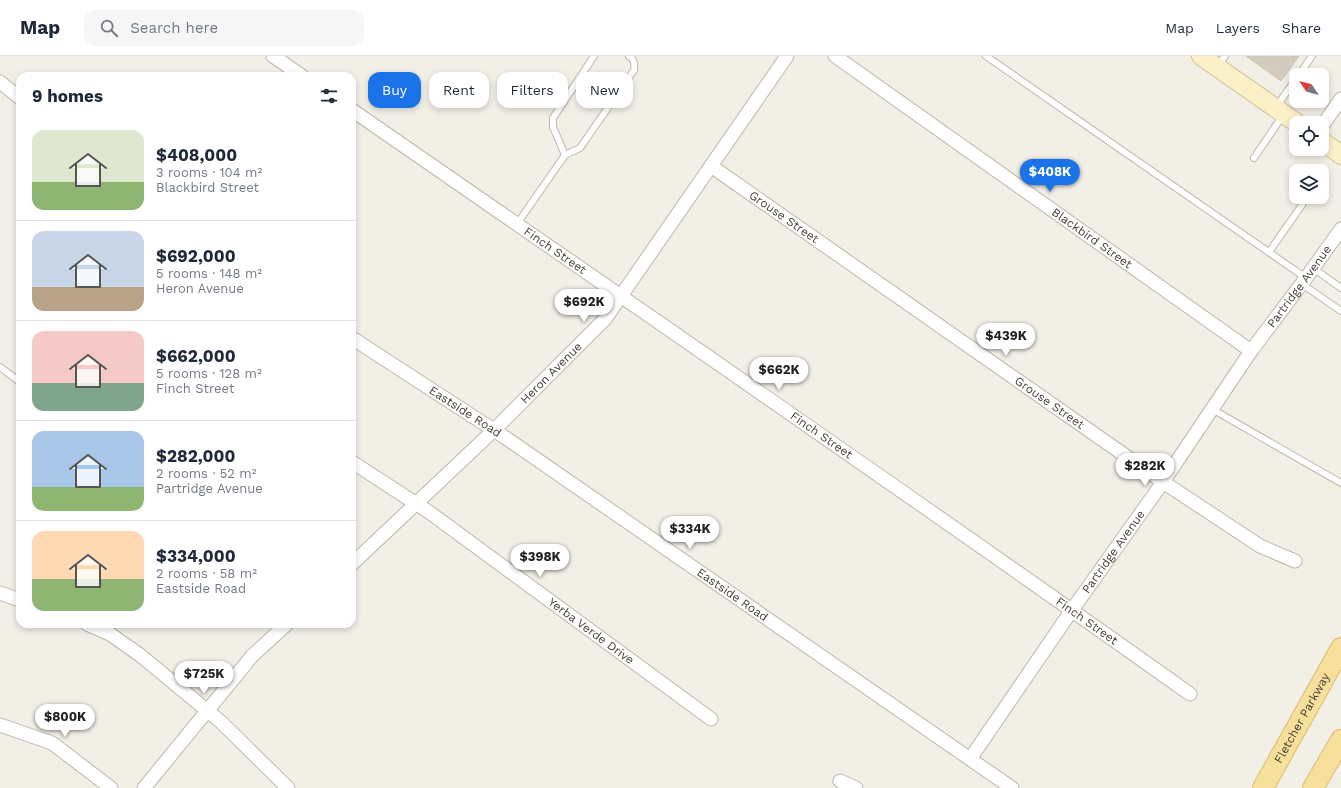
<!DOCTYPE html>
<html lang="en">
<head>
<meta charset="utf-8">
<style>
	:root { --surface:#fff; --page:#f6f6f7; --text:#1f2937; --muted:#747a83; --line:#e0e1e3; --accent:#1a73e8 }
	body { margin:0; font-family:"Work Sans",sans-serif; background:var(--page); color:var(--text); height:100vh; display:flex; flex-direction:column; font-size:15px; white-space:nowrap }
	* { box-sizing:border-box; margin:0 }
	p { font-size:13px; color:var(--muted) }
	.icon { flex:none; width:22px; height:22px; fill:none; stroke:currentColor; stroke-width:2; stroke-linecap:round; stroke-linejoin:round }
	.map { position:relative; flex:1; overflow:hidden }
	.sheet { position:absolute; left:16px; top:16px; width:340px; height:556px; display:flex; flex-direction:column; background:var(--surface); border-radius:12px; box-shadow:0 2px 6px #0003 }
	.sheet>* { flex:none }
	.top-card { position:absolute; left:368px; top:16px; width:380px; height:36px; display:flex; gap:8px }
	.needle { width:26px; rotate:305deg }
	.controls { position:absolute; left:1289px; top:12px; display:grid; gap:8px }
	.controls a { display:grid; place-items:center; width:40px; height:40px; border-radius:8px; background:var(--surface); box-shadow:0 2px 6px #0003; font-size:20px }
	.price { position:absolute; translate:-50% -34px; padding:0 9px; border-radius:14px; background:#fff; color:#222; font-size:13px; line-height:26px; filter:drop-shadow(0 1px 2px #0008) }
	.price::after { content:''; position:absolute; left:50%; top:24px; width:12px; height:9px; margin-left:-6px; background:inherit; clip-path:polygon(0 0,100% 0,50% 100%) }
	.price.selected { background:var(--accent); color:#fff }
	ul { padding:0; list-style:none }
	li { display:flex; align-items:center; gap:12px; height:100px; padding:0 16px }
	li+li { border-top:1px solid var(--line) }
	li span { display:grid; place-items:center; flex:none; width:112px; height:80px; border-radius:12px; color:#555 }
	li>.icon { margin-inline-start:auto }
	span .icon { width:48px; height:48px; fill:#fffc; stroke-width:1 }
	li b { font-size:17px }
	h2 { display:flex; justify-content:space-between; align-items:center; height:48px; padding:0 16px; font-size:17px }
	.pill { padding:0 14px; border-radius:12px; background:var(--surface); box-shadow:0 2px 6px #0003; font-size:14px; line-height:36px }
	.pill.selected { background:var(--accent); color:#fff }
	header { display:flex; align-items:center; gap:24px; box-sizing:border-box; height:56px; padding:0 20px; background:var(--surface); border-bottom:1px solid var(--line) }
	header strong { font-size:19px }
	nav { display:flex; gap:22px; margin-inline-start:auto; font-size:14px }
	.search { width:280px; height:36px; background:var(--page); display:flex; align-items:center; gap:10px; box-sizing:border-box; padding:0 14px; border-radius:12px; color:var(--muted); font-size:15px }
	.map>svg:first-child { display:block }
	.building { fill:#d3cbbd; stroke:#cdc3b1 }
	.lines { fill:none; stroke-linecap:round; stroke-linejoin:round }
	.lane-casing { stroke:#bdb7aa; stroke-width:8 }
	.street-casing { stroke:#bdb7aa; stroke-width:15 }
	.secondary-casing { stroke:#cfc399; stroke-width:20 }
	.primary-casing { stroke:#dbbe6c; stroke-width:22 }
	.lane { stroke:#fff; stroke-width:6 }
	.street { stroke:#fff; stroke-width:13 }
	.secondary { stroke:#fbf0c8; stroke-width:18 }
	.primary { stroke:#f7e09b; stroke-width:20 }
	.labels { text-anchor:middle; stroke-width:4; stroke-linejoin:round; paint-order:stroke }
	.street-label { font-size:12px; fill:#453f36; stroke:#fff }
</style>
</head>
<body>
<header>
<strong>Map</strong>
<div class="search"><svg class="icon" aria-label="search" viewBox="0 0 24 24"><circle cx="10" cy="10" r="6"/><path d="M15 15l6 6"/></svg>Search here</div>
<nav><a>Map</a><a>Layers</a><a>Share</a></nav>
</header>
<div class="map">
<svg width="1341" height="732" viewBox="0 0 1341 732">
	<rect width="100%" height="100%" fill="#f2efe7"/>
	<polygon class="building" points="1246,0 1299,0 1281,25"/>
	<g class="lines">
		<defs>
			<g id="lane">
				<polyline points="986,0 1306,222"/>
				<polyline points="1218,10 1225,0"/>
				<polyline points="1299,19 1312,0"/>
				<polyline points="1276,51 1296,23"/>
				<polyline points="565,99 553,71 553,62 594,0"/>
				<polyline points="1254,102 1283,59"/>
				<path d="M517,168l48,-69 15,-7 54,-78c1,-5 0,-11 -5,-14"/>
				<polyline points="1269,196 1302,149"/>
				<polyline points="1313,212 1341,232"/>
				<polyline points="1302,228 1341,255"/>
				<polyline points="0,311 20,326"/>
				<polyline points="1212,353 1341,427"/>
			</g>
			<g id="street">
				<polyline points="273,0 302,20"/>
				<path id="s1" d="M835,0l416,295"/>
				<polyline points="0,26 20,42"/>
				<path id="s2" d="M352,54c280,194 561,387 838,584"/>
				<polyline points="1322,70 1341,43"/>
				<path id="s3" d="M711,110l452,316 97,64 35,15"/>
				<path id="s4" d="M352,282l154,100 506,350"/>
				<path id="s5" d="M352,406l77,50 282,207"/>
				<path id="s6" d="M352,508l142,-134 111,-111 182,-263"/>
				<polyline points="0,537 20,544"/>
				<polyline points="87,568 110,578 140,599 221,666 288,732"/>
				<polyline points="0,669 52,687 111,732"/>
				<path id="s7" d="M970,703l102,-149 91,-128 88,-131 55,-73 35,-49"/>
				<polyline points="840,725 856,732"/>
				<polyline points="144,732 252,600 287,568"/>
			</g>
			<g id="secondary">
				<polyline points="1201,0 1297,67"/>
				<polyline points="1322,85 1341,99"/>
			</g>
			<g id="primary">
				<path id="s8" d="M1263,732l78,-140"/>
				<polyline points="1313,732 1341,684"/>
			</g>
		</defs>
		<use href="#lane" class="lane-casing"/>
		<use href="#street" class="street-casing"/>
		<use href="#secondary" class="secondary-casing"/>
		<use href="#primary" class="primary-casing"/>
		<use href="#lane" class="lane"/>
		<use href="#street" class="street"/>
		<use href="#secondary" class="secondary"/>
		<use href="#primary" class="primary"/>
	</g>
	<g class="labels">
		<g class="street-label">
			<text dy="4" stroke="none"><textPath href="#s3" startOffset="89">Grouse Street</textPath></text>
			<text dy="4" stroke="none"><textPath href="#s1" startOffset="315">Blackbird Street</textPath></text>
			<text dy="4" stroke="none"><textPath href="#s2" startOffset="247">Finch Street</textPath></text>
			<text dy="4" stroke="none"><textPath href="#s7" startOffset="576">Partridge Avenue</textPath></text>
			<text dy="4" stroke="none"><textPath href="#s6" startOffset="276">Heron Avenue</textPath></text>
			<text dy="4" stroke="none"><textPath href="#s3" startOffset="413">Grouse Street</textPath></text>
			<text dy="4" stroke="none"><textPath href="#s4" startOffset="135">Eastside Road</textPath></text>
			<text dy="4" stroke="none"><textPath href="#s2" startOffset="571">Finch Street</textPath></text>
			<text dy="4" stroke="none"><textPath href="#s7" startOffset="252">Partridge Avenue</textPath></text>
			<text dy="4" stroke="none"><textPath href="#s4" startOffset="459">Eastside Road</textPath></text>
			<text dy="4" stroke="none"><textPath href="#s2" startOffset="895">Finch Street</textPath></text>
			<text dy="4" stroke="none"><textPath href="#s5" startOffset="293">Yerba Verde Drive</textPath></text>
			<text dy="4" stroke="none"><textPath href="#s8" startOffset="80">Fletcher Parkway</textPath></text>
		</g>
	</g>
</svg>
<div class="controls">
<a><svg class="needle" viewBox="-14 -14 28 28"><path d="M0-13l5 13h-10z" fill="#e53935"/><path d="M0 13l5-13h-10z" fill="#747a83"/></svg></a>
<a><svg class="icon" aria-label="locate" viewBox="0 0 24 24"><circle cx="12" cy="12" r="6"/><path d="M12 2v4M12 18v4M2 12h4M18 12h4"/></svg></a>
<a><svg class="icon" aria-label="layers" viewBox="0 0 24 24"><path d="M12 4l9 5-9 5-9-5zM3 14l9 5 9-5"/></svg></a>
</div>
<b class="price selected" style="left:1050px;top:137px">$408K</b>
<b class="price" style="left:584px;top:267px">$692K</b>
<b class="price" style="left:1006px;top:301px">$439K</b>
<b class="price" style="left:779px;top:335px">$662K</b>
<b class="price" style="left:1145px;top:431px">$282K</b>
<b class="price" style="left:690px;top:494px">$334K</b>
<b class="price" style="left:540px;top:522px">$398K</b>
<b class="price" style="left:204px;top:639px">$725K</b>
<b class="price" style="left:65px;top:682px">$800K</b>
<div class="top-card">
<a class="pill selected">Buy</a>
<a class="pill">Rent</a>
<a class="pill">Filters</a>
<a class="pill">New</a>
</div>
<section class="sheet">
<h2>9 homes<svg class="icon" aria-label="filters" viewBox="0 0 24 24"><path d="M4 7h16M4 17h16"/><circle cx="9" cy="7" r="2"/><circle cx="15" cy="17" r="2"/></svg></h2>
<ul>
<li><span style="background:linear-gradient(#dfe7d0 65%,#8fb573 0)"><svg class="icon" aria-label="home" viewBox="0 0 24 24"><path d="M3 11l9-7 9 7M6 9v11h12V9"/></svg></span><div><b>$408,000</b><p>3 rooms · 104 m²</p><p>Blackbird Street</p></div></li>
<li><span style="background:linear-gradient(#c9d6e8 70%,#b9a48a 0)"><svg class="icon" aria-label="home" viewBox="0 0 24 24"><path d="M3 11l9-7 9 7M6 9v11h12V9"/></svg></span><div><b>$692,000</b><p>5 rooms · 148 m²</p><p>Heron Avenue</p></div></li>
<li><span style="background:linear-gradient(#f6c9c9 65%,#7fa58c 0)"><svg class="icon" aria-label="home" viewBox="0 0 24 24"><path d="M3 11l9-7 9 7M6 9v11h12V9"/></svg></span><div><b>$662,000</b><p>5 rooms · 128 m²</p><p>Finch Street</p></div></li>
<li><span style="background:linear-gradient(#a9c7e8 70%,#8fb573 0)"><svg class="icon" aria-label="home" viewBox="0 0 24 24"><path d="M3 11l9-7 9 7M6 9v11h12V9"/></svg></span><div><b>$282,000</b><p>2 rooms · 52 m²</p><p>Partridge Avenue</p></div></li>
<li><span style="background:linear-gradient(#ffd9b3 60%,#8fb573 0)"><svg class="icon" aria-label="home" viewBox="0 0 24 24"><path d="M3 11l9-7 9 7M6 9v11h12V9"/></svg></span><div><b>$334,000</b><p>2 rooms · 58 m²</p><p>Eastside Road</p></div></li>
</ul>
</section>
</div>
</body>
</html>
